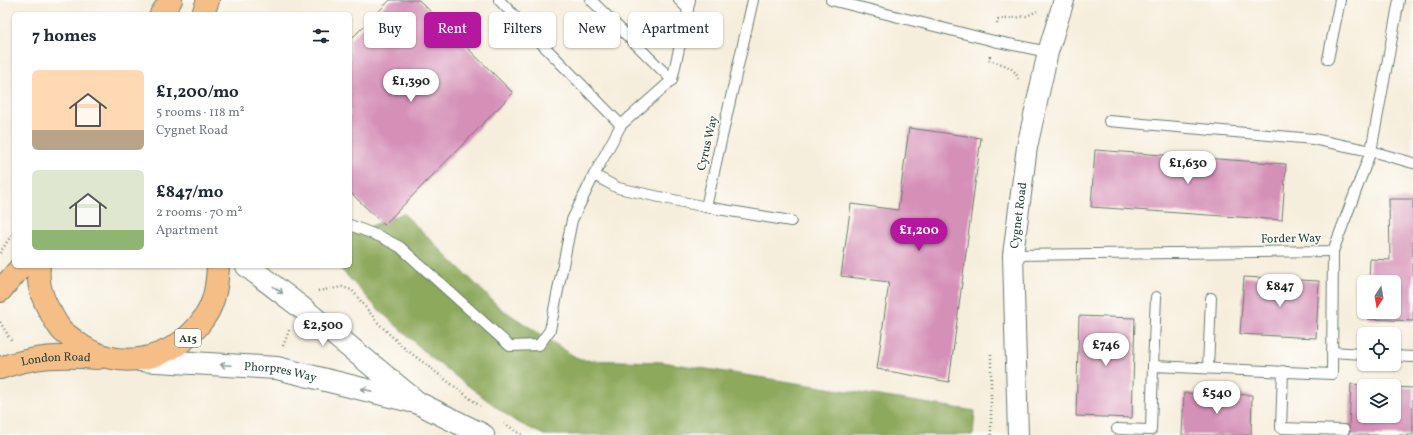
<!DOCTYPE html>
<html lang="en">
<head>
<meta charset="utf-8">
<style>
	:root { --surface:#fff; --page:#f6f6f7; --text:#1f2937; --muted:#747a83; --accent:#b5179e }
	body { margin:0; font-family:Vollkorn,serif; background:var(--page); color:var(--text); height:100vh; display:flex; flex-direction:column; font-size:15px; white-space:nowrap }
	* { box-sizing:border-box; margin:0 }
	p { font-size:13px; color:var(--muted) }
	.icon { flex:none; width:22px; height:22px; fill:none; stroke:currentColor; stroke-width:2; stroke-linecap:round; stroke-linejoin:round }
	.map { position:relative; flex:1; overflow:hidden }
	.panel { position:absolute; left:12px; top:12px; width:340px; height:256px; display:flex; flex-direction:column; background:var(--surface); border-radius:6px; box-shadow:0 1px 3px #0004 }
	.panel>* { flex:none }
	.banner { position:absolute; left:364px; top:12px; width:380px; height:36px; display:flex; gap:8px }
	.needle { width:26px; rotate:191deg }
	.controls { position:absolute; left:1357px; top:275px; display:grid; gap:8px }
	.controls a { display:grid; place-items:center; width:44px; height:44px; border-radius:6px; background:var(--surface); box-shadow:0 1px 3px #0004; font-size:20px }
	.price { position:absolute; translate:-50% -34px; padding:0 9px; border-radius:14px; background:#fff; color:#222; font-size:13px; line-height:26px; filter:drop-shadow(0 1px 2px #0008) }
	.price::after { content:''; position:absolute; left:50%; top:24px; width:12px; height:9px; margin-left:-6px; background:inherit; clip-path:polygon(0 0,100% 0,50% 100%) }
	.price.active { background:var(--accent); color:#fff }
	ul { padding:0; list-style:none }
	li { display:flex; align-items:center; gap:12px; height:100px; padding:0 20px }
	li span { display:grid; place-items:center; flex:none; width:112px; height:80px; border-radius:6px; color:#555 }
	li>.icon { margin-inline-start:auto }
	span .icon { width:48px; height:48px; fill:#fffc; stroke-width:1 }
	li b { font-size:17px }
	h2 { display:flex; justify-content:space-between; align-items:center; height:48px; padding:0 20px; font-size:17px }
	.pill { padding:0 14px; border-radius:6px; background:var(--surface); box-shadow:0 1px 3px #0004; font-size:14px; line-height:36px }
	.pill.active { background:var(--accent); color:#fff }
	.map>svg:first-child { display:block }
	.forest { fill:#8da95b; stroke:#567348 }
	.building { fill:#d590b8 }
	.lines { fill:none; stroke-linecap:round; stroke-linejoin:round }
	.service-casing { stroke:#6a7b6f; stroke-width:12 }
	.minor-casing { stroke:#6a7b6f; stroke-width:22 }
	.tertiary-casing { stroke:#6a7b6f; stroke-width:24 }
	.primary-casing { stroke:#6a7b6f; stroke-width:24 }
	.path { stroke:#6a7b6f; stroke-width:2.5; stroke-dasharray:1 3; stroke-linecap:butt }
	.service { stroke:#fff; stroke-width:10 }
	.minor { stroke:#fff; stroke-width:20 }
	.tertiary { stroke:#fff; stroke-width:22 }
	.primary { stroke:#f6be87; stroke-width:22 }
	.oneway { stroke:#8f9e9a }
	.labels { text-anchor:middle; stroke-width:3; stroke-linejoin:round; paint-order:stroke }
	.shield { fill:#fdfcf7; stroke:#62766e; stroke-width:1 }
	.shield-label { font-size:11px; font-weight:bold; fill:#1f3d34 }
	.street-label { font-size:12px; fill:#1f3d34; stroke:#fdfcf7 }
</style>
</head>
<body>
<div class="map">
<svg width="1413" height="435" viewBox="0 0 1413 435">
	<rect width="100%" height="100%" fill="#fdfcf7"/>
	<filter id="ink" filterUnits="userSpaceOnUse"><feTurbulence type="fractalNoise" baseFrequency=".025" numOctaves="2"/><feDisplacementMap in="SourceGraphic" scale="8" xChannelSelector="R" yChannelSelector="G"/><feConvolveMatrix kernelMatrix="1 2 1 2 8 2 1 2 1" color-interpolation-filters="sRGB"/></filter>
	<filter id="wash" filterUnits="userSpaceOnUse"><feTurbulence type="fractalNoise" baseFrequency=".012" numOctaves="4" result="noise"/><feDisplacementMap in="SourceGraphic" scale="16" xChannelSelector="R" yChannelSelector="G"/><feGaussianBlur stdDeviation="0.9" result="paint"/><feColorMatrix in="noise" values="0 0 0 0 0 0 0 0 0 0 0 0 0 0 0 0 0 1.4 0 .05"/><feComposite in="paint" operator="in"/></filter>
	<g filter="url(#wash)">
		<rect width="100%" height="100%" fill="#f6eedc"/>
		<polygon class="forest" points="403,213 500,308 580,360 662,362 975,411 973,435 544,435 515,421 434,360 377,308 338,266 350,266 350,235"/>
		<g id="blocks">
			<g class="building">
				<polygon points="390,0 419,0 513,93 384,225 350,192 350,40"/>
				<polygon points="909,128 981,138 949,382 877,369 889,282 841,276 851,204 898,210"/>
				<polygon points="1095,150 1286,164 1282,220 1091,207"/>
				<polygon points="1389,199 1413,199 1413,321 1368,319 1368,312 1394,312 1394,282 1369,282 1370,259 1390,260"/>
				<polygon points="1244,277 1319,281 1316,338 1240,334"/>
				<polygon points="1079,316 1135,318 1132,418 1076,416"/>
				<polygon points="1351,384 1378,386 1364,386 1364,416 1394,416 1394,387 1413,388 1413,435 1348,435 1350,431 1349,426"/>
				<polygon points="1184,393 1252,395 1251,435 1182,435"/>
			</g>
		</g>
	</g>
	<g filter="url(#ink)">
		<use href="#blocks" fill-opacity="0" stroke="#6a7b6f" stroke-width="1"/>
		<g class="lines">
			<defs>
				<g id="service">
					<polyline points="499,0 621,125"/>
					<polyline points="591,0 672,80"/>
					<polyline points="679,0 688,9"/>
					<polyline points="753,0 706,207 791,221"/>
					<polyline points="831,0 994,41 1048,52"/>
					<polyline points="1328,59 1340,0"/>
					<polyline points="1109,121 1313,139 1371,151 1413,163"/>
					<polyline points="594,175 618,188 706,207"/>
					<polyline points="350,225 381,237 400,247 510,346 539,345 550,330 572,220 594,175 621,125 672,80 690,0"/>
					<polyline points="1013,255 1333,251 1371,151 1399,0"/>
					<polyline points="1332,352 1364,354"/>
					<polyline points="1394,356 1413,357"/>
					<polyline points="1153,366 1156,297"/>
					<polyline points="1208,368 1211,298"/>
					<polyline points="1283,371 1281,428 1344,430"/>
					<polyline points="1117,429 1151,430 1153,366 1332,374 1333,251"/>
				</g>
				<g id="minor">
					<path id="s1" d="M1018,435l-5,-180 14,-108 21,-95 16,-52"/>
				</g>
				<g id="tertiary">
					<polyline points="247,266 302,308 418,403 483,435"/>
					<path id="s2" d="M140,360l137,8 134,33"/>
				</g>
				<g id="primary">
					<polyline points="161,14 171,0"/>
					<polyline points="203,14 208,0"/>
					<path d="M39,266c-2,17 4,35 13,49 2,4 5,9 8,13 3,5 9,8 14,12 41,34 101,22 130,-22 11,-15 13,-34 14,-52"/>
					<polyline points="0,291 22,266"/>
					<path id="s3" d="M0,368c36,-12 60,-13 98,-10"/>
				</g>
			</defs>
			<use href="#service" class="service-casing"/>
			<use href="#minor" class="minor-casing"/>
			<use href="#tertiary" class="tertiary-casing"/>
			<use href="#primary" class="primary-casing"/>
			<g class="path">
				<polyline points="997,24 998,20 1027,16 1037,11"/>
				<path d="M990,56l-1,4c12,4 26,6 29,19"/>
				<polyline points="0,253 14,231"/>
				<polyline points="318,291 342,287 352,290 378,323 403,347 480,406"/>
				<polyline points="0,322 11,340"/>
				<polyline points="283,346 290,328"/>
				<polyline points="504,423 522,435"/>
				<polyline points="991,435 991,352"/>
			</g>
			<use href="#service" class="service"/>
			<use href="#minor" class="minor"/>
			<use href="#tertiary" class="tertiary"/>
			<use href="#primary" class="primary"/>
		</g>
		<defs><path id="oneway-shaft" d="M-6 0H5M1.5-3L5.5 0L1.5 3" fill="none" stroke-width="1.6" stroke-linecap="round" stroke-linejoin="round"/></defs>
		<g class="oneway">
			<use href="#oneway-shaft" transform="translate(278 290) rotate(37)"/>
			<use href="#oneway-shaft" transform="translate(226 365) rotate(-177)"/>
			<use href="#oneway-shaft" transform="translate(367 390) rotate(-166)"/>
		</g>
	</g>
	<g class="labels">
		<rect class="shield" x="175" y="329" width="26" height="18" rx="3"/>
		<g class="shield-label">
			<text x="188" y="342">A15</text>
		</g>
		<g class="street-label">
			<text transform="translate(707 143) rotate(-77)" y="4">Cyrus Way</text>
			<text dy="4" stroke="none"><textPath href="#s1" startOffset="220">Cygnet Road</textPath></text>
			<text transform="translate(1291 238) rotate(-1)" y="4">Forder Way</text>
			<text dy="4" stroke="none"><textPath href="#s3" startOffset="57">London Road</textPath></text>
			<text dy="4" stroke="none"><textPath href="#s2" startOffset="141">Phorpres Way</textPath></text>
		</g>
	</g>
</svg>
<div class="controls">
<a><svg class="needle" viewBox="-14 -14 28 28"><path d="M0-13l5 13h-10z" fill="#e53935"/><path d="M0 13l5-13h-10z" fill="#747a83"/></svg></a>
<a><svg class="icon" aria-label="locate" viewBox="0 0 24 24"><circle cx="12" cy="12" r="6"/><path d="M12 2v4M12 18v4M2 12h4M18 12h4"/></svg></a>
<a><svg class="icon" aria-label="layers" viewBox="0 0 24 24"><path d="M12 4l9 5-9 5-9-5zM3 14l9 5 9-5"/></svg></a>
</div>
<b class="price" style="left:411px;top:103px">£1,390</b>
<b class="price" style="left:1188px;top:185px">£1,630</b>
<b class="price active" style="left:919px;top:252px">£1,200</b>
<b class="price" style="left:1280px;top:308px">£847</b>
<b class="price" style="left:323px;top:347px">£2,500</b>
<b class="price" style="left:1106px;top:367px">£746</b>
<b class="price" style="left:1217px;top:415px">£540</b>
<div class="banner">
<a class="pill">Buy</a>
<a class="pill active">Rent</a>
<a class="pill">Filters</a>
<a class="pill">New</a>
<a class="pill">Apartment</a>
</div>
<section class="panel">
<h2>7 homes<svg class="icon" aria-label="filters" viewBox="0 0 24 24"><path d="M4 7h16M4 17h16"/><circle cx="9" cy="7" r="2"/><circle cx="15" cy="17" r="2"/></svg></h2>
<ul>
<li><span style="background:linear-gradient(#ffd9b3 75%,#b9a48a 0)"><svg class="icon" aria-label="home" viewBox="0 0 24 24"><path d="M3 11l9-7 9 7M6 9v11h12V9"/></svg></span><div><b>£1,200/mo</b><p>5 rooms · 118 m²</p><p>Cygnet Road</p></div></li>
<li><span style="background:linear-gradient(#dfe7d0 75%,#8fb573 0)"><svg class="icon" aria-label="home" viewBox="0 0 24 24"><path d="M3 11l9-7 9 7M6 9v11h12V9"/></svg></span><div><b>£847/mo</b><p>2 rooms · 70 m²</p><p>Apartment</p></div></li>
</ul>
</section>
</div>
</body>
</html>
